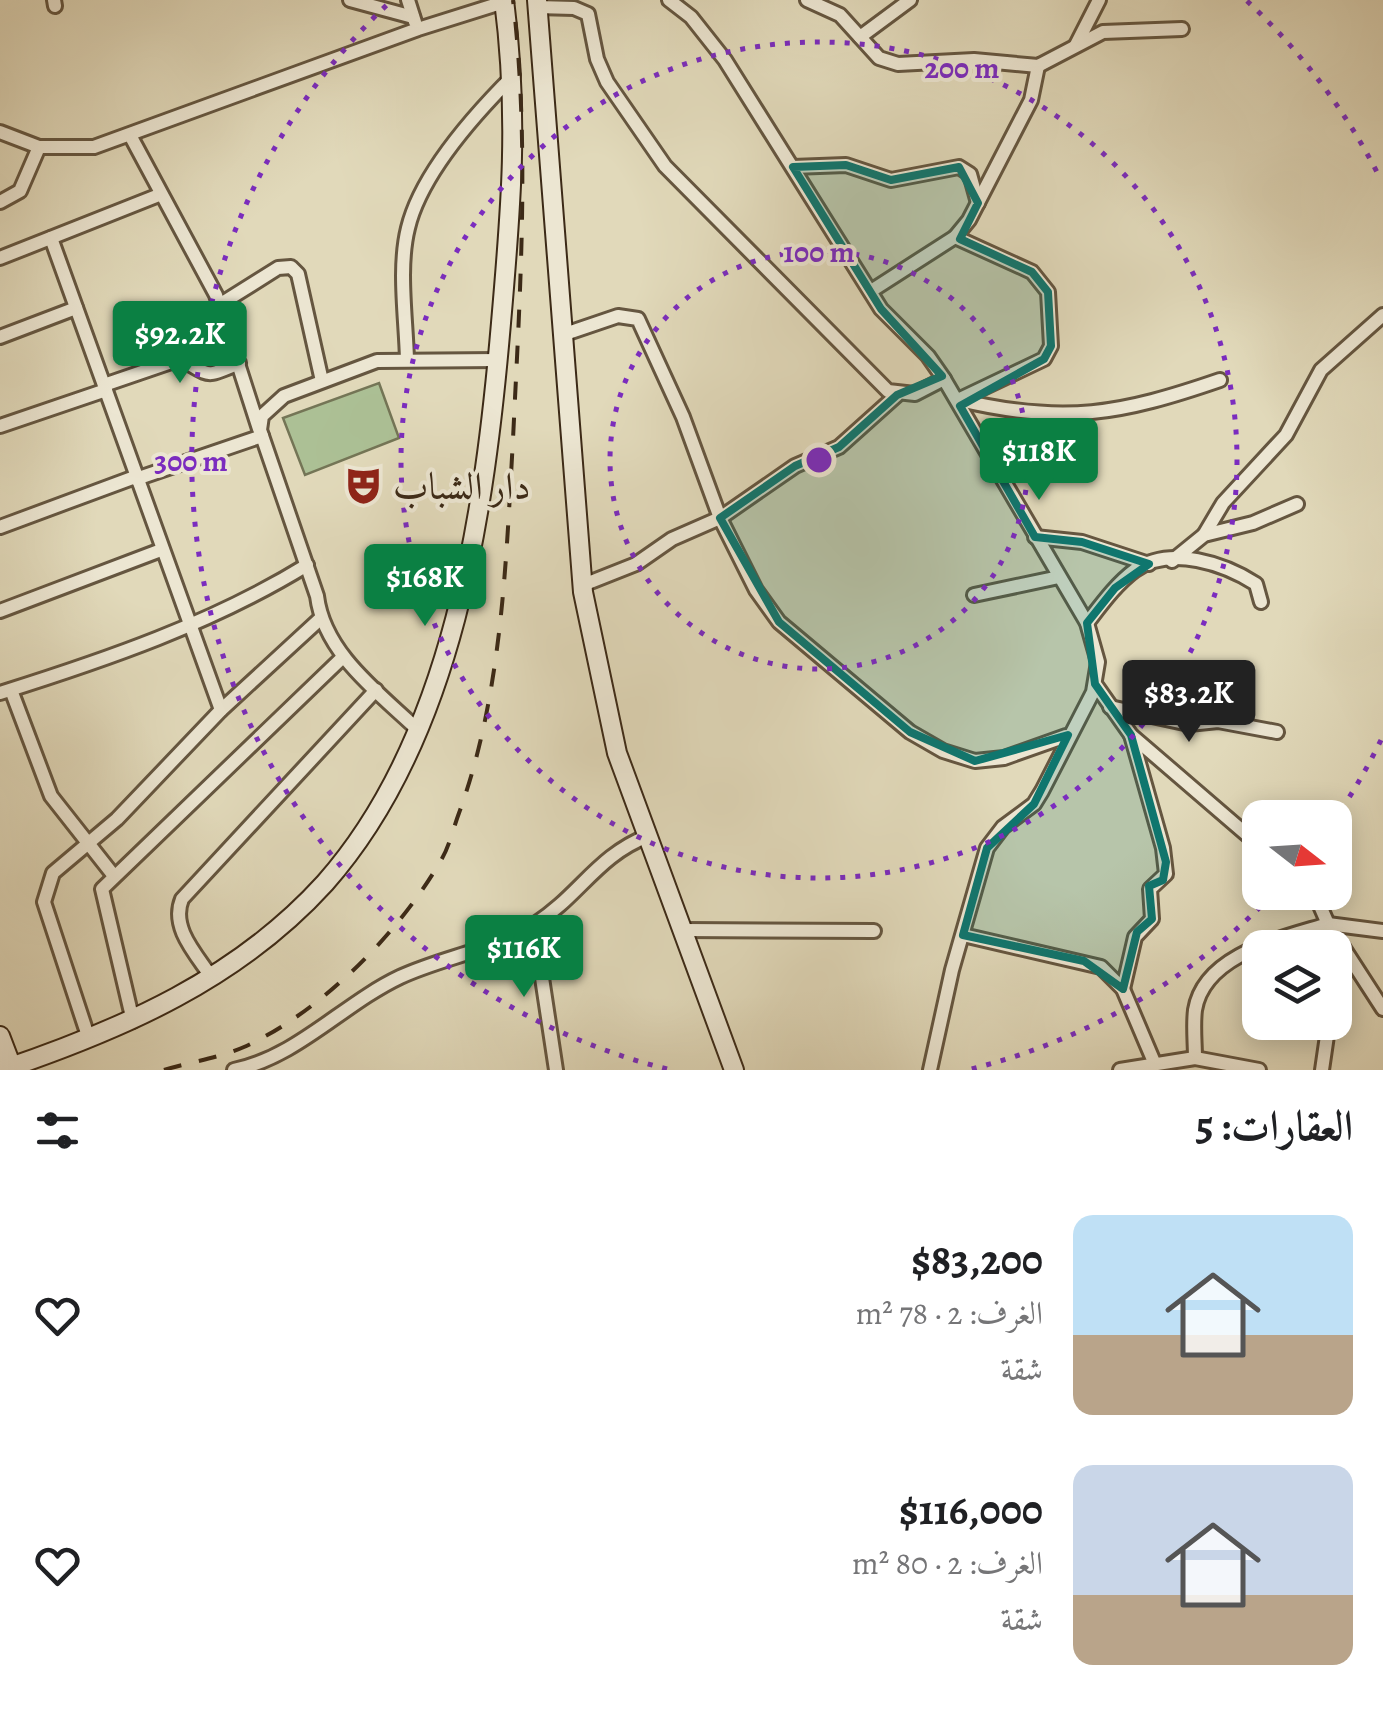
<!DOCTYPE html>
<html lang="ar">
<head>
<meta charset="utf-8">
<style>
	:root { --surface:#fff; --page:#f6f6f6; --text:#202124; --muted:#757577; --accent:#0b8043 }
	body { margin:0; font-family:Alegreya,Amiri,serif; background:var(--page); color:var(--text); direction:rtl; height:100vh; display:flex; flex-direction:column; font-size:38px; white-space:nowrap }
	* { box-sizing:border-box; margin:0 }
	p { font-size:32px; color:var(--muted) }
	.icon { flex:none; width:55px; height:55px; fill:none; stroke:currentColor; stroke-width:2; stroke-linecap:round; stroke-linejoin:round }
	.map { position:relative; height:1070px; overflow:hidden; direction:ltr }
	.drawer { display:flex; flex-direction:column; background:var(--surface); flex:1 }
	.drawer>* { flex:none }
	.needle { width:65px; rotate:107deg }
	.buttons { position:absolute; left:1242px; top:800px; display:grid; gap:20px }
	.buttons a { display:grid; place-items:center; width:110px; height:110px; border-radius:20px; background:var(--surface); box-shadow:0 5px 25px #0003; font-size:50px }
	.price { position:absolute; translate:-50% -85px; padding:0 22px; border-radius:10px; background:var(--accent); color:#fff; font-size:32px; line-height:65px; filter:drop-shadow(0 2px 5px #0008) }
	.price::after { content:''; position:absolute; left:50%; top:60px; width:30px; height:22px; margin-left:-15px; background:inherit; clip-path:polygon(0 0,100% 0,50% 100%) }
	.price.current { background:#222; color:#fff }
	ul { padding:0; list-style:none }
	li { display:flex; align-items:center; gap:30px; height:250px; padding:0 30px }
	li span { display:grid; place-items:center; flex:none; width:280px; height:200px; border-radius:20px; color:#555 }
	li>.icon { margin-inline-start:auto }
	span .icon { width:120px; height:120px; fill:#fffc; stroke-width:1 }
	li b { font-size:42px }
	h2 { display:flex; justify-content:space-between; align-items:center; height:120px; padding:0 30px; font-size:42px }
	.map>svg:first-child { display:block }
	.green { fill:#acc095; stroke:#747556; stroke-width:2.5 }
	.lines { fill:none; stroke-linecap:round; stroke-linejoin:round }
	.street-casing { stroke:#655640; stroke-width:18 }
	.secondary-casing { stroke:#3c2a17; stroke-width:22 }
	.street { stroke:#ece6d2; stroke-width:12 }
	.secondary { stroke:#ece6d2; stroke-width:18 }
	.rail { stroke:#3c2a17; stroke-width:4; stroke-dasharray:18 18; stroke-linecap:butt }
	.marked { fill:#0f766e; fill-opacity:0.2; stroke:#0f766e; stroke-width:8; stroke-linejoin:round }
	.ring { fill:none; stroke:#7b2cbf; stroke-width:5; stroke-dasharray:5 10 }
	.labels { text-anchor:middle; stroke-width:8; stroke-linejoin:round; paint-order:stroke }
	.poi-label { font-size:38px; fill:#3c2a17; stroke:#ece6d2; text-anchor:start }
	.centre { fill:#7b2cbf; stroke:#ece6d2; stroke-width:5 }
	.ring-label { font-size:30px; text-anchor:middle; font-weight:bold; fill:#7b2cbf; stroke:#ece6d2; stroke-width:8; stroke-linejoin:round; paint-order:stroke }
</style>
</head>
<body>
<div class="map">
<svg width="1383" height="1070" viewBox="0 0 1383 1070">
	<rect width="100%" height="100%" fill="#e1d9ba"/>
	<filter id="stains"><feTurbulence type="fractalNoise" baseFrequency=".002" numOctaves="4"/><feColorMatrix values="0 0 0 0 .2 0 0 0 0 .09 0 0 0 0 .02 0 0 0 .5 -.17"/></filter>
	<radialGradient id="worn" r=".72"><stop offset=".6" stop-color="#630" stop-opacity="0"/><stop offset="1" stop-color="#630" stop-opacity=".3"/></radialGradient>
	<polygon class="green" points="379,383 399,438 305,475 283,418"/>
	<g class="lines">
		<defs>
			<g id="street">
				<polyline points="54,0 55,6"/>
				<polyline points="350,0 413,17"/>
				<polyline points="408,0 415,22"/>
				<polyline points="669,0 691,17 725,60 881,309 928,356 944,379 1087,623 1098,662 1093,692 1042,791 1034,804 1003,827 987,848 952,970 930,1070"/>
				<polyline points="807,0 840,15 879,58 898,64 974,60 1038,66 1103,32 1182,29"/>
				<polyline points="537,7 574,8 588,14 597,59 607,82 665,166 888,391 915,394 944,379"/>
				<polyline points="860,37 910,0"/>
				<polyline points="1076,45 1099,0"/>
				<polyline points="0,132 39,147 94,147 418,29 504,2"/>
				<polyline points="130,135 216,295 259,429"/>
				<polyline points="793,167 846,165 891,180 959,167 970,174 978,203"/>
				<polyline points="0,202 20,191 39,147"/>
				<polyline points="955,237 1032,272 1048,292 1051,346 1044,359 958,400"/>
				<polyline points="51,238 221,710"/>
				<polyline points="0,258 159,195"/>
				<polyline points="871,291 955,237 969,220 1031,100 1038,66"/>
				<polyline points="219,305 278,268 291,267 298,274 322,381"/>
				<polyline points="565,334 618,316 638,319 683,417 720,518 756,590 779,622 910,732 943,751 975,761 1004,758 1066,736"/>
				<polyline points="0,337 76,308"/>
				<path d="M407,360c-1,-42 -9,-92 1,-132 13,-54 67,-114 105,-152"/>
				<path d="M104,385l76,-26c31,16 23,20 59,4"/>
				<path d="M960,400c104,25 161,14 260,-20"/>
				<polyline points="0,426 106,390"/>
				<polyline points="136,479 262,436"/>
				<polyline points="0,527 135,477"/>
				<polyline points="1204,535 1223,503 1286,435 1321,370 1383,315"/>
				<polyline points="1035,537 1082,542 1149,564"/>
				<polyline points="1172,561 1204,535 1253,523 1297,504"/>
				<polyline points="583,585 636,564 672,539 720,518 795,466 839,447 897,395"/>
				<polyline points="974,595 1059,577"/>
				<polyline points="0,611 161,550"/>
				<path d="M1087,623c14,-18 29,-39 48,-53 36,-25 90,-6 121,14l5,18"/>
				<polyline points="1095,684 1131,735 1260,846"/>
				<polyline points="11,690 51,796 114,876"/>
				<path d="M0,693c105,-33 213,-70 307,-128"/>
				<polyline points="1110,707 1189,724 1218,721 1277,732"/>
				<path d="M418,730c-40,-38 -94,-77 -101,-134l-57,-166 2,-14 22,-20 93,-35 122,-1"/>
				<polyline points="1314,892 1328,924 1331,948"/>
				<polyline points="1328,924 1383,931"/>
				<polyline points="534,925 556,1070"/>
				<polyline points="683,930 874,931"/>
				<polyline points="963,935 1101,967 1123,989 1154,1062"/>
				<path d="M212,978c-15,-23 -42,-50 -30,-79l194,-209"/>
				<polyline points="1123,989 1135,937 1152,919 1150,889 1166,874 1163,848 1131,735"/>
				<polyline points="133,1021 102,889 343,657"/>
				<polyline points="89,1039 44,902 53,873 117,819 221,710 320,619"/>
				<path d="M1195,1058c0,-15 -2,-32 0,-48 9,-56 88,-72 133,-86l55,85"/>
				<path d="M234,1070c63,-13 109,-66 166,-93 43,-20 94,-27 135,-53 44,-28 63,-69 113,-88"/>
				<polyline points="1120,1070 1195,1058 1259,1070"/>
				<polyline points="1322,1070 1329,1022"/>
			</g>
			<g id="secondary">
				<polyline points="537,0 583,592 617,753 734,1070"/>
				<polyline points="0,1036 13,1070"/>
				<path d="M2,1070c121,-41 236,-91 323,-187 129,-146 160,-373 176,-560 10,-114 18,-208 3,-323"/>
			</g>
		</defs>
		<use href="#street" class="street-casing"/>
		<use href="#secondary" class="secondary-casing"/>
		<use href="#street" class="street"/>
		<use href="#secondary" class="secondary"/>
		<path class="rail" d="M164,1070c26,-8 55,-12 80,-23 77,-35 154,-113 196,-185 9,-14 13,-33 19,-49 43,-118 47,-250 54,-374 7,-146 17,-294 0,-439"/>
	</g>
	<path class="marked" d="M846,165l45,15 68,-13 19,36 -18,36 72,33 16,20 3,54 -7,13 -84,47 75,131 47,5 67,22 -34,24 -28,35 8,61 36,51 35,127 -3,18 -14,6 3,33 -15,13 -14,57 -39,-28 -121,-26 24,-87 47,-44 34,-69 -93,26 -65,-29 -131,-110 -59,-104 75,-52 44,-19 58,-52 45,-19 -61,-67 -88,-142z"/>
	<g class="ring">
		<circle cx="819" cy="460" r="209"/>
		<circle cx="819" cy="460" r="418"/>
		<path d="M1381 740A628 628 0 0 1 1337 816M1271 896A628 628 0 0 1 971 1069M667 1069A628 628 0 0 1 391 1M1247 1A628 628 0 0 1 1381 180"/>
	</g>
	<defs>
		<symbol id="theatre-bare" viewBox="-9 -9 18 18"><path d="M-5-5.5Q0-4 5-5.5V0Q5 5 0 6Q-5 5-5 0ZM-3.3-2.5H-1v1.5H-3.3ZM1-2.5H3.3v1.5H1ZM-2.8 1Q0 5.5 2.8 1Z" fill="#8f2418" stroke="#ece6d2" stroke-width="2.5" paint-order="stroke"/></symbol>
	</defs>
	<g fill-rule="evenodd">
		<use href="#theatre-bare" x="336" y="458" width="55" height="55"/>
	</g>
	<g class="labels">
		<g class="poi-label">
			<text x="393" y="499">دار الشباب</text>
		</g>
	</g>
	<circle cx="819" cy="460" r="15" class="centre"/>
	<g class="ring-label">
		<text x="962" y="78">200 m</text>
		<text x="819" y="262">100 m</text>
		<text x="191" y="471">300 m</text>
	</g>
	<rect width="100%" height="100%" filter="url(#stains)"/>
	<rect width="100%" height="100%" fill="url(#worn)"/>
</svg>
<div class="buttons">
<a><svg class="needle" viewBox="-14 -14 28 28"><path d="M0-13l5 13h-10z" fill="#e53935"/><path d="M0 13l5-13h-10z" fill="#757577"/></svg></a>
<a><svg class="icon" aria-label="layers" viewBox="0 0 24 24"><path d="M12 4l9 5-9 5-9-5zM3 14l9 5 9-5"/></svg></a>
</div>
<b class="price" style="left:180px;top:386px">$92.2K</b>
<b class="price" style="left:1039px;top:503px">$118K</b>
<b class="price" style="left:425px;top:629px">$168K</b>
<b class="price current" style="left:1189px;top:745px">$83.2K</b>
<b class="price" style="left:524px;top:1000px">$116K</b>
</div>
<section class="drawer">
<h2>العقارات: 5<svg class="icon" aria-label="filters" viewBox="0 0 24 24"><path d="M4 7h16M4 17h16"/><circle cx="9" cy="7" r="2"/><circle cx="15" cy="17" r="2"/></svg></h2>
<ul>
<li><span style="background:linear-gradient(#bfe0f5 60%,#b9a48a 0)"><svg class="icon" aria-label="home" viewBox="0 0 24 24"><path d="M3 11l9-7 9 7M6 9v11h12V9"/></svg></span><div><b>$83,200</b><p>الغرف: 2 · 78 m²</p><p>شقة</p></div><svg class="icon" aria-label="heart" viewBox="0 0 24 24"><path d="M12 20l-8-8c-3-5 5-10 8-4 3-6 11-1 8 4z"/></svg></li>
<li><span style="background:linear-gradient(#c9d6e8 65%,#b9a48a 0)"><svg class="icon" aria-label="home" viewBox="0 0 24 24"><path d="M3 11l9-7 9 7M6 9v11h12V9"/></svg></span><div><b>$116,000</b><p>الغرف: 2 · 80 m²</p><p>شقة</p></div><svg class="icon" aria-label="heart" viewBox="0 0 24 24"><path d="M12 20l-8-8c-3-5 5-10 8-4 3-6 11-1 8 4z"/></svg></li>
</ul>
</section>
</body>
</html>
